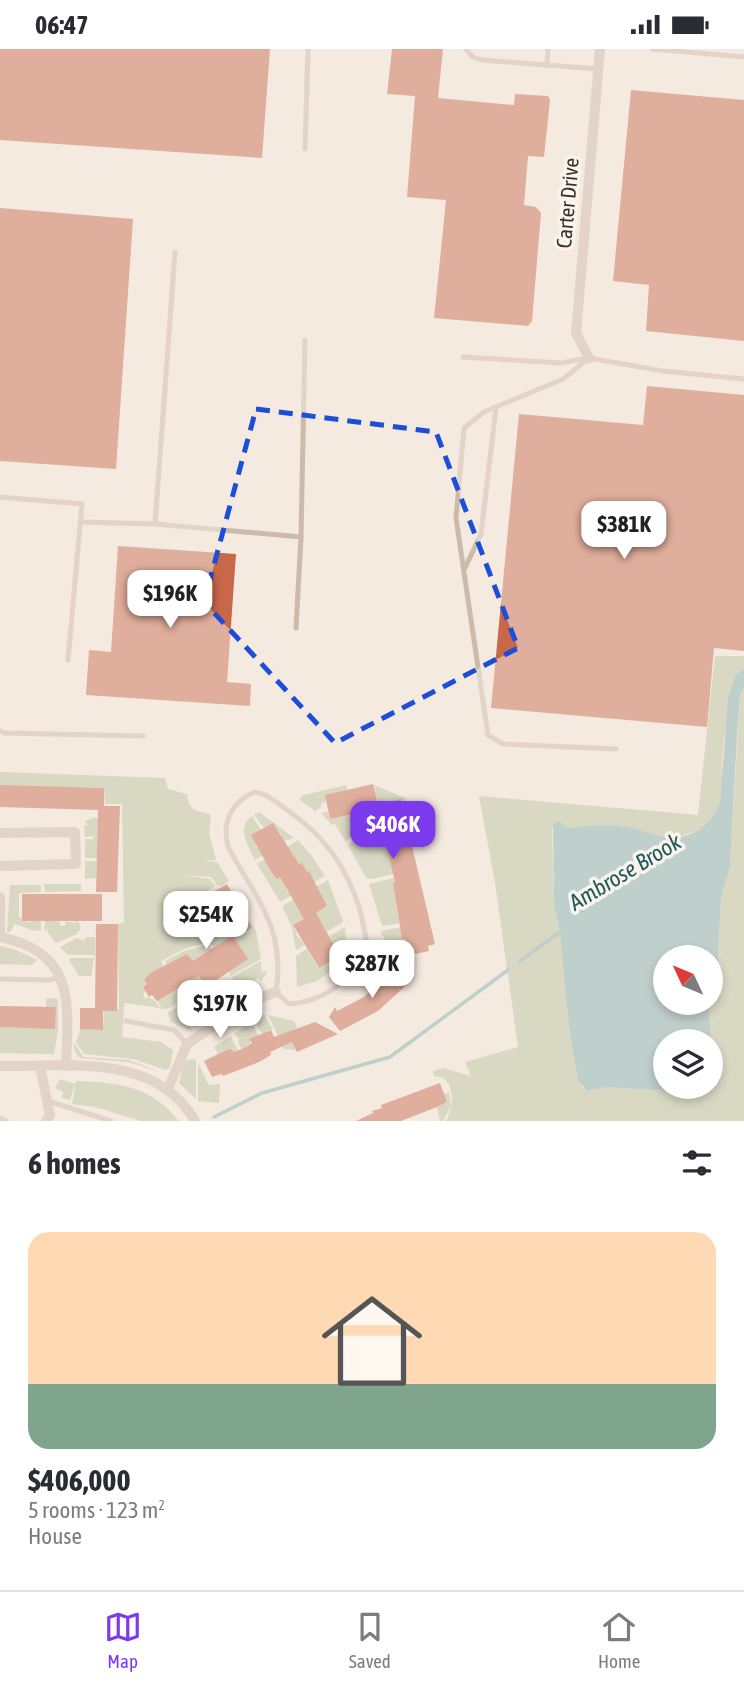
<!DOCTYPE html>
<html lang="en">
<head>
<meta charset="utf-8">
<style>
	:root { --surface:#fff; --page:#f7f7f7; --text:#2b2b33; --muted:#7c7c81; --line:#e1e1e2; --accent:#7c3aed }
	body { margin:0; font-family:"Asap Condensed",sans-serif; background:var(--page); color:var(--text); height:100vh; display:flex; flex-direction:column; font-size:26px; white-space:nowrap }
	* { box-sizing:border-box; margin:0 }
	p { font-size:23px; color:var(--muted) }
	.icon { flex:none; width:38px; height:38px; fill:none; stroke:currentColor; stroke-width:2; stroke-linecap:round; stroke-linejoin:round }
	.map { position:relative; height:1072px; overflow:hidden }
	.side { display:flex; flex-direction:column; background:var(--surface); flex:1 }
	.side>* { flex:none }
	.needle { width:46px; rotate:314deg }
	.fabs { position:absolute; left:653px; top:896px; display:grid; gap:14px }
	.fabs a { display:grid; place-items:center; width:70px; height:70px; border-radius:50%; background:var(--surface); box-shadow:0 4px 10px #0003; font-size:35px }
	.price { position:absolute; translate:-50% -60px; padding:0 16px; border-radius:14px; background:#fff; color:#222; font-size:23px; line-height:46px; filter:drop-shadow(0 2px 4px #0008) }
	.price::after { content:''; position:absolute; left:50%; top:42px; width:21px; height:16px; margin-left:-10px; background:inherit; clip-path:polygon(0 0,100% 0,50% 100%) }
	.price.current { background:var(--accent); color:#fff }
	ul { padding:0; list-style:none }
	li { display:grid; align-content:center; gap:14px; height:371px; padding:0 28px }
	li span { display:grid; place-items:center; height:217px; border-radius:21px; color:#555 }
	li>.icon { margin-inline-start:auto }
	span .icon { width:126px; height:126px; fill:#fffc; stroke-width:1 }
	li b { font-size:30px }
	h2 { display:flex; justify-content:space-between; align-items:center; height:84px; padding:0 28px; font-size:30px }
	.status { display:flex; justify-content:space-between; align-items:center; height:49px; padding:0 35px; background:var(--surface); direction:ltr }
	.status svg { height:19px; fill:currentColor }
	.tab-bar { display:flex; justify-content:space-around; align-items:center; height:98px; border-top:2px solid var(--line); background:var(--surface); font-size:19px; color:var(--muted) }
	.tab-bar a { display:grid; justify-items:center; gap:4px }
	.tab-bar .current { color:var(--accent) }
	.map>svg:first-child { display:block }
	.green { fill:#b7c39f }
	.water { fill:#7eb0b1; fill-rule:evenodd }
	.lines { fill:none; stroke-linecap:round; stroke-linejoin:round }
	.stream { stroke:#7eb0b1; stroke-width:3.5 }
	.building { fill:#c86749 }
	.service { stroke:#ccbaab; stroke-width:5 }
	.minor { stroke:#ccbaab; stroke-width:10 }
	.marked { fill:none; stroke:#1d4ed8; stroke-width:5; stroke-dasharray:14 9; stroke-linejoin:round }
	.labels { text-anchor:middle; stroke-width:7; stroke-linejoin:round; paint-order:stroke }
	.street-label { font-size:21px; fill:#3a2f2a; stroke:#fbf4ec }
	.water-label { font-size:23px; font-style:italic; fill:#1e595d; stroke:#fbf4ec }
</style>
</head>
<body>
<div class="status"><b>06:47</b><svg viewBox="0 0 49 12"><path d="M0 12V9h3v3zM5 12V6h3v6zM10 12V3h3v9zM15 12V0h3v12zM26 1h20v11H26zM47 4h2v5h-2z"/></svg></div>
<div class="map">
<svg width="744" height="1072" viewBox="0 0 744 1072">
	<rect width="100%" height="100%" fill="#f4eae0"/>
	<g class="green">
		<path d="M715,607h29v13l-8,6c-5,25 -11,50 -13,75 -2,17 1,37 -3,54 -8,26 -37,36 -62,32 -31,-4 -59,-14 -90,-8l-9,-6 -7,7 2,78 6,24 4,31 5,66 13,60 4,3 21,-4 62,4 41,-4 3,-16 -4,-61 8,-35 4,-76 9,-33 10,-169 4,-10v434h-298c8,-14 11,-44 -12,-45l-1,-5 10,-3 28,8 -6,-14 53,-15 -23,-164 -16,-87 219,19z"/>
		<path d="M0,723l165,6 3,11 19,5c3,20 9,15 24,21l-2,18 7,27 -13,1 14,1 12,19 -7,5 -5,-1 -6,-8 -29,-2 28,4 5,7 -18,11 13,28 2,16 -28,8 -23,12 3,6 -20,12 3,5 -4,3 2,4 -2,4 2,4 3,-2 7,4 5,7 -35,-5 -1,3 -2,31 39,5 12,8 -3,17 -4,3 -33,-11 -49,-5 -8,-12 5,-14h22l1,-17 15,-2 -1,-85 6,-1 -2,-119h-17l-1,-16 -104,-2z"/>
		<polygon points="346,736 348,741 325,746 326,753 321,754 321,758 315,762 299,750 304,746"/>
		<polygon points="374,736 405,749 412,771 407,771 401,750 378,755"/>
		<polygon points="378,761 382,776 360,779 357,767"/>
		<polygon points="259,763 294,789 284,792 280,783 264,779 254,766"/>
		<path d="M328,763l2,7 22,-4c3,13 4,18 -6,27l-11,-18 -3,1 -11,-12z"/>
		<path d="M252,767l9,14 -5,16 7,9 -8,5c-7,-15 -19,-32 -3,-44z"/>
		<polygon points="93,769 98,769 97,809 85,809 85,790 93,790 94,787 85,788 84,776 88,776 85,772"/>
		<polygon points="383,783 394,825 371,830 366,829 348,796 361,785"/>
		<polygon points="298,791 312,807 325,827 314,833 309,823 307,823 302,814 297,815 294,806 287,798"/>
		<polygon points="265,810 269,821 281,827 288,844 291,843 292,846 280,853 257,815"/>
		<polygon points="85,812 97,812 96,829 85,830"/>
		<polygon points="394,829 398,869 400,869 401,874 382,877 369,835"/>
		<polygon points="328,831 343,873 326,883 325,879 315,865 327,857 316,838"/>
		<polygon points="44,835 81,835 81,842 45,843"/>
		<polygon points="10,836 41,836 41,843 19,844 19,868 28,873 38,871 41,873 41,881 35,882 15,875 10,883 7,883"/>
		<polygon points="295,850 299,861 310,867 293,876 297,887 305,896 296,901 292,878 282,857"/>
		<polygon points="248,869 256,882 261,910 231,927 228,921 247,909 235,890 252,880 247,870"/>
		<polygon points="78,871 81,879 77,885 56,894 48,884 47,880 44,882 45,872 59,872 61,877 66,876 65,872 74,874"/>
		<polygon points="218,872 230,891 217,899 211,895 215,886 212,876"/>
		<polygon points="345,878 347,909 339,915 336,909 340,906 329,887"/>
		<polygon points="402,878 402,890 405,890 407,900 414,899 415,904 396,905 382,886 381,882"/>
		<polygon points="87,888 95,888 95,906 68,906 60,898 77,889 83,892"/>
		<polygon points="209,896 211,902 206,903 192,913 187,905 167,916 165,912 184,902"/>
		<polygon points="0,897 16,901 37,911 32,916 0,915"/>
		<polygon points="307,900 318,919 328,914 331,918 334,917 335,919 317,932 297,938 296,907"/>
		<polygon points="71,909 94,909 91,927 79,927 69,911"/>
		<polygon points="261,912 261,923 268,922 261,932 258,929 238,941 232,928"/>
		<polygon points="199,927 213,930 216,935 186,950 181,938"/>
		<polygon points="228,930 236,942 199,967 196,966 190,953 192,950"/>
		<polygon points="177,940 183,951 167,960 162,960 157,951"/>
		<polygon points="51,949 58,950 58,981 54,1005 0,1004 0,978 55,979 46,958 46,950"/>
		<polygon points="185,954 194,970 189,974 192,982 171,973 168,963"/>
		<polygon points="264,965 273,981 269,981 262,985 255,971 262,966 264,967"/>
		<polygon points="268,966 294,972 297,979 289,983 296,1001 284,1000"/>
		<polygon points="252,973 258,987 250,991 250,995 242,1000 238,994 239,990 234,985"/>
		<polygon points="231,987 238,1002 234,1003 225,1001 218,1005 214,998"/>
		<polygon points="73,992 83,1008 129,1011 160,1023 128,1013 80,1009 75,1003"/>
		<polygon points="194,1010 196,1012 196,1050 179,1034 184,1012"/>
		<polygon points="198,1014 209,1036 220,1035 219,1054 198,1052"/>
		<polygon points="60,1030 75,1035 70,1051 62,1049 63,1043 55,1039"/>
		<path d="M76,1032c43,2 74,4 103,40h-38l-46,-14 -23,-3z"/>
		<polygon points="449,1043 451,1057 443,1072 440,1072 437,1058 447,1053 444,1045"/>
	</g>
	<path class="water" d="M744,620v18l-4,9 -3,41 -7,129 -9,33 -4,76 -8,35 4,61 -2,7 -1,-37h-45v46h35l-31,4 -62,-4 -21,4 -8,-12 -9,-51 -9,-97 -6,-24 -1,-82 6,-4 9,7c19,-3 40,-4 60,-1 10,2 20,7 31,9 29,6 51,-8 61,-33l8,-105 8,-23zM665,908h45v46h-45z"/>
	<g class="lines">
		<g class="stream">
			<polyline points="520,912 563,881"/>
			<polyline points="214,1068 262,1044 390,1008 508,921"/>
		</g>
	</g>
	<g class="building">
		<polygon points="0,0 270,0 262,109 0,91"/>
		<polygon points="392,0 443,0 438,49 514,56 515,45 548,47 550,51 544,108 528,107 524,156 536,158 541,164 532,272 528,277 434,269 446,151 407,148 415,47 387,45"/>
		<polygon points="631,41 744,51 744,292 646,282 649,236 613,232"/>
		<polygon points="0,159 133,170 116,420 0,412"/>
		<polygon points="647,337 744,346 744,602 714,599 707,678 491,659 519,365 643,376"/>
		<polygon points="118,497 236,505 227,633 251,635 250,657 86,646 89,601 111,603"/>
		<polygon points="373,735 378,755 401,750 435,895 428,897 429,902 415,905 414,899 407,901 405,890 402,890 393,834 395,833 378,760 330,770 325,746"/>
		<polygon points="0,736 104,739 104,757 120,757 117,843 96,843 98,761 0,758"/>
		<polygon points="273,774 299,815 302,814 307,823 309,822 327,857 316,864 340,907 319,919 293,876 304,870 280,828 277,830 270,821 251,786"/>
		<polygon points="227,835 252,879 235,890 248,910 215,932 213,930 204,935 199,927 157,952 152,946 149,948 143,938 147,935 144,930 152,923 187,905 193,912 228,889 205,848"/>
		<rect x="22" y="845" width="80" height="27"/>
		<polygon points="96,875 118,875 117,962 103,962 103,981 80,980 80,959 95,959"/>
		<polygon points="399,916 413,930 378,962 340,982 329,968 335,958 337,962 364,948"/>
		<polygon points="0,957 56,958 55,980 0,978"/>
		<polygon points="315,973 338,985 297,1003 292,993 270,1003 271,1006 259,1013 223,1027 222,1025 212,1028 204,1012 226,1001 231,1000 234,1003 246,998 252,994 249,990 271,981 274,988"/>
		<polygon points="440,1034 447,1053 437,1058 401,1072 356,1072 373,1064 372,1062 382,1059 381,1056"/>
	</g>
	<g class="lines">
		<g class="service">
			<polyline points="466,0 473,8 482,11 598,20"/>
			<polyline points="653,0 744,8"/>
			<polyline points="547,16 548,0"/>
			<polyline points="305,100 308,0"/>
			<polyline points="463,308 561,314 589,309 663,322 744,330"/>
			<polyline points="589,309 563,330 484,363 464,379 456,469 488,686 503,695 616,700"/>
			<polyline points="0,448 82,455 68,611"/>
			<polyline points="80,473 155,475 175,203"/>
			<polyline points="155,475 301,488 296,579"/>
			<polyline points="301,488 305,291"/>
			<polyline points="465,519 481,485 496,359"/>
			<polyline points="0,682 4,684 143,687"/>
			<path d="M254,743c13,1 23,11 33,18 37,25 60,57 73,100 4,15 4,28 11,42l-1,6c-24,23 -46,44 -81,46l-13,-12c10,-63 -19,-92 -48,-145 -6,-24 2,-44 26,-55z"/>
			<polyline points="0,930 51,931 59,928"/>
			<polyline points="126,972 174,981 186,994"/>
			<polyline points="48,1052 111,1072"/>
			<polyline points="0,1069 6,1072"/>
		</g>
		<g class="minor">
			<polyline points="589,309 576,284 600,0"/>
			<polyline points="0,784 75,783 76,815 0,817"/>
			<polyline points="0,848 0,888"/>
			<path d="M0,888c77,16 68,68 66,129"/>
			<path d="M0,1017c67,1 156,-14 195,55"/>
			<polyline points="40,1017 50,1066 46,1072"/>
			<polyline points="168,1040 187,995 251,952 276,943"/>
		</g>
	</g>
	<path d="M0 0H744V1072H0ZM256,360l180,23 82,216 -183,95 -131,-141z" fill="#f4eae0" fill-opacity=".55" fill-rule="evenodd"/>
	<path class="marked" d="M256,360l180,23 82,216 -183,95 -131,-141z"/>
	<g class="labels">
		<g class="street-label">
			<text transform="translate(568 154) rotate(-85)" y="7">Carter Drive</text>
		</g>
		<g class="water-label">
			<text transform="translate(625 823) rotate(-31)" y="8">Ambrose Brook</text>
		</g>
	</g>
</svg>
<div class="fabs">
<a><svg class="needle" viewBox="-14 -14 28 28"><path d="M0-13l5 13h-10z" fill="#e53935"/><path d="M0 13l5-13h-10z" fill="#7c7c81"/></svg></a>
<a><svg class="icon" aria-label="layers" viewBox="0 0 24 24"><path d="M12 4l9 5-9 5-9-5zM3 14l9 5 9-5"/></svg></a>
</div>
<b class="price" style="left:624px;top:512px">$381K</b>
<b class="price" style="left:170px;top:581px">$196K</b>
<b class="price current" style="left:393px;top:812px">$406K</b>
<b class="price" style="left:206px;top:902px">$254K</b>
<b class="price" style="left:372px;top:951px">$287K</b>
<b class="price" style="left:220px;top:991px">$197K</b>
</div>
<section class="side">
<h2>6 homes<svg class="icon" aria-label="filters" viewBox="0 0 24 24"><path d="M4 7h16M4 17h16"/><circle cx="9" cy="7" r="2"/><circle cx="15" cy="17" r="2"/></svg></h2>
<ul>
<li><span style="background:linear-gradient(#ffd9b3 70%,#7fa58c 0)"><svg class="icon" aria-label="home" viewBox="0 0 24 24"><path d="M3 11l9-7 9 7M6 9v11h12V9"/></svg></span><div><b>$406,000</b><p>5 rooms · 123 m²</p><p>House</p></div></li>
</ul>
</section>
<nav class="tab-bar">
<a class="current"><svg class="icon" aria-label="map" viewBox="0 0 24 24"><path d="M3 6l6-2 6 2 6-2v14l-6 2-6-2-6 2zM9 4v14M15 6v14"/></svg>Map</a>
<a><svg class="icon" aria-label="saved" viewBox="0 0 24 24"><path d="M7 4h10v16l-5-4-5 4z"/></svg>Saved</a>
<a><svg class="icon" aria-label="home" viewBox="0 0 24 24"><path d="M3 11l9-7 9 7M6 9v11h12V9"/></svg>Home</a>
</nav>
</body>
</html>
